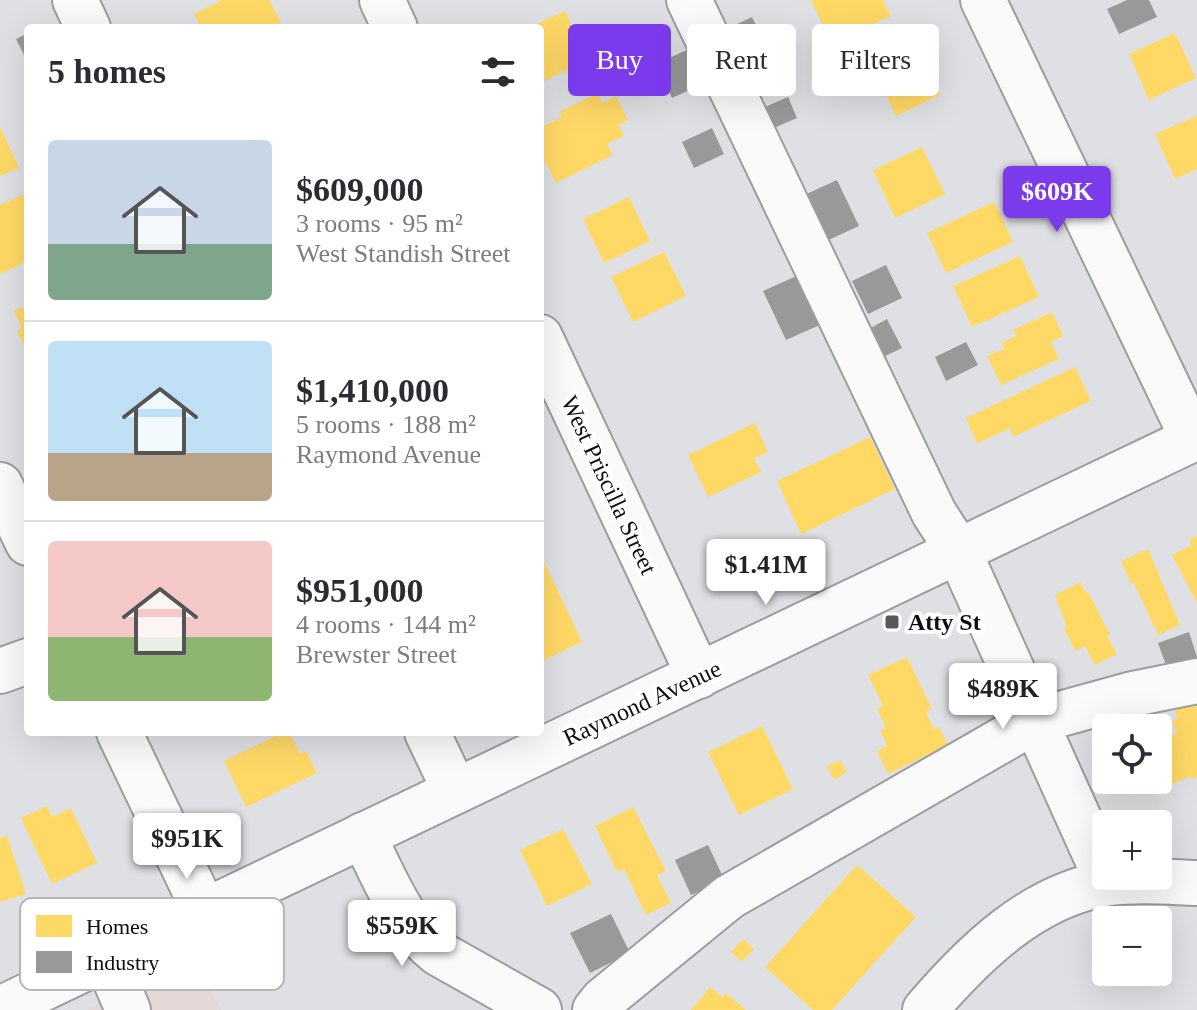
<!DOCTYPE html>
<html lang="en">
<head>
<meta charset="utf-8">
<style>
	:root { --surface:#fff; --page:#f2f2f3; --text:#2b2b33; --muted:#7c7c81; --line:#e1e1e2; --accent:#7c3aed }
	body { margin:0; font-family:Georgia,serif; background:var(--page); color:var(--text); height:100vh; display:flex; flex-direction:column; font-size:30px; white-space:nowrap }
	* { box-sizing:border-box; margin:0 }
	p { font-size:26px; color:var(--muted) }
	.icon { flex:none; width:44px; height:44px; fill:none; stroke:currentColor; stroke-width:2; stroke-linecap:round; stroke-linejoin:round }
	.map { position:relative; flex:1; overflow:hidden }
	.details { position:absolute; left:24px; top:24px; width:520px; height:712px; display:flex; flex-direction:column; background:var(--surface); border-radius:8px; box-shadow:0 8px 32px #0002 }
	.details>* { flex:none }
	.guide { position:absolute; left:568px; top:24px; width:508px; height:72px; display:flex; gap:16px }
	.buttons { position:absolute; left:1092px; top:714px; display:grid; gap:16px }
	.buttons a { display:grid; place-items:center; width:80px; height:80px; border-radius:8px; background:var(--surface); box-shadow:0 8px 32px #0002; font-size:40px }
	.price { position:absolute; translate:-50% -68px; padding:0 18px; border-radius:8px; background:#fff; color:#222; font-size:26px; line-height:52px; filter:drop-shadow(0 2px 4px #0008) }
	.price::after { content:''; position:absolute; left:50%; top:48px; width:24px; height:18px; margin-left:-12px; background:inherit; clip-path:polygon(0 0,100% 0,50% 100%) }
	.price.current { background:var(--accent); color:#fff }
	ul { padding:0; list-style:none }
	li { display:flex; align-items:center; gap:24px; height:200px; padding:0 24px }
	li+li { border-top:2px solid var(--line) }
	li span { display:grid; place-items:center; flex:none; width:224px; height:160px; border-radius:8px; color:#555 }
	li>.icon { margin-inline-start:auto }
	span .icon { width:96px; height:96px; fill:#fffc; stroke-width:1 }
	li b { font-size:34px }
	h2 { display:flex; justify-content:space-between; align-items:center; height:96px; padding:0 24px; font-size:34px }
	.tag { padding:0 28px; border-radius:8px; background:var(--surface); box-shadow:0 8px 32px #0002; font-size:28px; line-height:72px }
	.tag.current { background:var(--accent); color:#fff }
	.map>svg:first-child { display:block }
	.commercial { fill:#e4d7d5 }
	.homes { fill:#ffd966 }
	.industry { fill:#999 }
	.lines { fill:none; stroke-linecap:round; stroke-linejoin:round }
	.minor-casing { stroke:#9b9da0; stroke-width:48 }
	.minor { stroke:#fafafb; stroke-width:44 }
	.poi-dot { fill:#56585a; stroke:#fff; stroke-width:3 }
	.labels { text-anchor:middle; stroke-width:8; stroke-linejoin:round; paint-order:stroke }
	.street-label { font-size:24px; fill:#0c0e10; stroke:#fff }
	.poi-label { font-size:24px; font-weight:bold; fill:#0c0e10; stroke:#fff; text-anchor:start }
	.key { fill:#fff; stroke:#b6b7b7; stroke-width:2 }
	.key-label { font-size:22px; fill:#0c0e10 }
</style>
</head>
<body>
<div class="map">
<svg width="1197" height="1010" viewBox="0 0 1197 1010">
	<rect width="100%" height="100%" fill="#dee0e4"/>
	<polygon class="commercial" points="191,959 221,1010 87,1010"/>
	<g class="homes">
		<polygon points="222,0 269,0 281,22 270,28 201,28 194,14"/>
		<polygon points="811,0 883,0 891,16 831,43"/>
		<polygon points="565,11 588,60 540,83 540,28 528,28"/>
		<polygon points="1175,33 1196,78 1149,100 1129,54"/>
		<polygon points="916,46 940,95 896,116 872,67"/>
		<polygon points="598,93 602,103 616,96 628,120 618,125 624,136 607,144 613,155 556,183 546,163 540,166 540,128 562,117 559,112"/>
		<polygon points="1197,116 1197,169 1175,179 1155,134"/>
		<polygon points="0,127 19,168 0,176"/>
		<polygon points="922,147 945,194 895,218 873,170"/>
		<polygon points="24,194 28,203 28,261 0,274 0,205"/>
		<polygon points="629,197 650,241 604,263 583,219"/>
		<polygon points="994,202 1013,242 946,273 927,233"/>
		<polygon points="664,252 686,296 633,322 611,277"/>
		<polygon points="1020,256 1039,297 972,327 953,286"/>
		<polygon points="28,305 28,353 17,331 22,328 14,311"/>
		<polygon points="1052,312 1063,336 1051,342 1059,359 1001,385 987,356 1004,349 1002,343 1016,336 1013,330"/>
		<polygon points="1075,367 1091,401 1013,437 1010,428 977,444 966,418"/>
		<polygon points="755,423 768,452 754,458 761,472 708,497 688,455"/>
		<polygon points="870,437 895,489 801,534 777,481"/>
		<polygon points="1197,536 1197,603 1172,555 1192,545 1189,539"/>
		<polygon points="1148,549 1180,625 1158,635 1134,583 1131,584 1121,561"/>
		<polygon points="540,553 582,642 540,662"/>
		<polygon points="1080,582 1086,593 1088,592 1110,634 1107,636 1117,654 1095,665 1085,646 1075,651 1064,628 1067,627 1055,595"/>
		<polygon points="907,657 932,709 926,712 934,729 939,727 948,745 888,774 877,751 887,746 880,730 886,728 877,709 883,706 868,675"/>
		<polygon points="1197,696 1197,777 1192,779 1190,776 1154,793 1148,780 1158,780 1158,742 1177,733 1172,721 1178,718 1174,708"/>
		<polygon points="762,726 793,789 739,815 708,752"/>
		<polygon points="284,732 289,732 300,754 306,751 317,773 246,807 224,761"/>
		<polygon points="840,760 847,772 834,780 827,767"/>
		<polygon points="47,806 52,817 71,808 97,863 52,884 21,818"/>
		<polygon points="633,807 666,871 657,875 671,903 646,915 624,869 617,872 595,826"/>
		<polygon points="563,829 592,884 547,906 520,850"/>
		<polygon points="7,836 26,894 0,902 0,838"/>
		<polygon points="857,865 916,917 832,1010 813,1010 765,967"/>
		<polygon points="743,939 754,949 742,962 731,952"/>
		<polygon points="710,987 722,997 726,993 746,1010 691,1010"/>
	</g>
	<g class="industry">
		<polygon points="1127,0 1149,0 1157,17 1119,34 1107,9"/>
		<polygon points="752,17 766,45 732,61 718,33"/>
		<polygon points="28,33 28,63 16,39"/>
		<polygon points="687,50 703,84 672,98 656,64"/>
		<polygon points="788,97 797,118 767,131 758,110"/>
		<polygon points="712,128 724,154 694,168 682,142"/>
		<polygon points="837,180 859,226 822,243 800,197"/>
		<polygon points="886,265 902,298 868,314 852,281"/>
		<polygon points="801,274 824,323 786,340 763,291"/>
		<polygon points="887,319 902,348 881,358 867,330"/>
		<polygon points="966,342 978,365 946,381 935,357"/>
		<polygon points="1189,632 1197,657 1167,668 1158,643"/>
		<polygon points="708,845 724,879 691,895 675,860"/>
		<polygon points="611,914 630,953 590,973 570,933"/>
	</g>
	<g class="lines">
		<defs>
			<g id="minor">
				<polyline points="75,0 88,28"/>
				<polyline points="382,0 395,28"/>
				<polyline points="689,0 934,513 959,552 1108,883"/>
				<polyline points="983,0 1193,439"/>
				<polyline points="540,337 699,676"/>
				<polyline points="0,485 28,543"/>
				<polyline points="0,671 28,661"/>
				<polyline points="119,732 204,910"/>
				<polyline points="427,732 455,791"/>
				<path d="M363,835c20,40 39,90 75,118l101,57"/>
				<polyline points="106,958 128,1010"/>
				<polyline points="0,1009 1197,437"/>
				<polyline points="595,1010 603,1000 729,897 1035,721 1133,694 1197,681"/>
				<path d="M925,1010c48,-56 108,-116 185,-127 29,-4 59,-1 87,0"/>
			</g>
		</defs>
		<use href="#minor" class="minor-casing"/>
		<use href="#minor" class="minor"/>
	</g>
	<rect class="poi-dot" x="884" y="614" width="16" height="16" rx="4"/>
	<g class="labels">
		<g class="street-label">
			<text transform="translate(609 485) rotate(65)" y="8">West Priscilla Street</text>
			<text transform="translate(642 703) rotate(-25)" y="8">Raymond Avenue</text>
		</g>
		<g class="poi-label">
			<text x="908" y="630">Atty St</text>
		</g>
	</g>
	<rect x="20" y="898" width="264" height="92" rx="12" class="key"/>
	<rect x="36" y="915" width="36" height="22" fill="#ffd966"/>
	<rect x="36" y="951" width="36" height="22" fill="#999"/>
	<g class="key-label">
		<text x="86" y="934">Homes</text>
		<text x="86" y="970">Industry</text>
	</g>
</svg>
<div class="buttons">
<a><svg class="icon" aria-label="locate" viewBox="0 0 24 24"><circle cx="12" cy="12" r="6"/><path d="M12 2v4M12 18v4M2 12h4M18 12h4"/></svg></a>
<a>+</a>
<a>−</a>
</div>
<b class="price current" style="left:1057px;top:234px">$609K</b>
<b class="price" style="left:766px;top:607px">$1.41M</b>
<b class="price" style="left:1003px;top:731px">$489K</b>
<b class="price" style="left:187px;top:881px">$951K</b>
<b class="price" style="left:402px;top:968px">$559K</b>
<div class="guide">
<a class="tag current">Buy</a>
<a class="tag">Rent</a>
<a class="tag">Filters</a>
</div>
<section class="details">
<h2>5 homes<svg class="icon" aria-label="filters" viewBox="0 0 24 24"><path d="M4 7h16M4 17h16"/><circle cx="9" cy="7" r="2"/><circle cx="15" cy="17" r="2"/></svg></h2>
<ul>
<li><span style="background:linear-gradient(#c9d6e8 65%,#7fa58c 0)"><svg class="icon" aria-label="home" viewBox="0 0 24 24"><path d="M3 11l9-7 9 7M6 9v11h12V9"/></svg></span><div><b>$609,000</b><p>3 rooms · 95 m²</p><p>West Standish Street</p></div></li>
<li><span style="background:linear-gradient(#bfe0f5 70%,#b9a48a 0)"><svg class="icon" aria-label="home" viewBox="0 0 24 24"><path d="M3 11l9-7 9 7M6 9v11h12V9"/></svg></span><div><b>$1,410,000</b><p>5 rooms · 188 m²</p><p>Raymond Avenue</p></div></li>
<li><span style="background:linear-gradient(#f6c9c9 60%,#8fb573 0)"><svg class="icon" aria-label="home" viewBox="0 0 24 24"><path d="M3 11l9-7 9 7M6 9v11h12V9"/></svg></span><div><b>$951,000</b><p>4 rooms · 144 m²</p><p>Brewster Street</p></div></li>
</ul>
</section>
</div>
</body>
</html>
